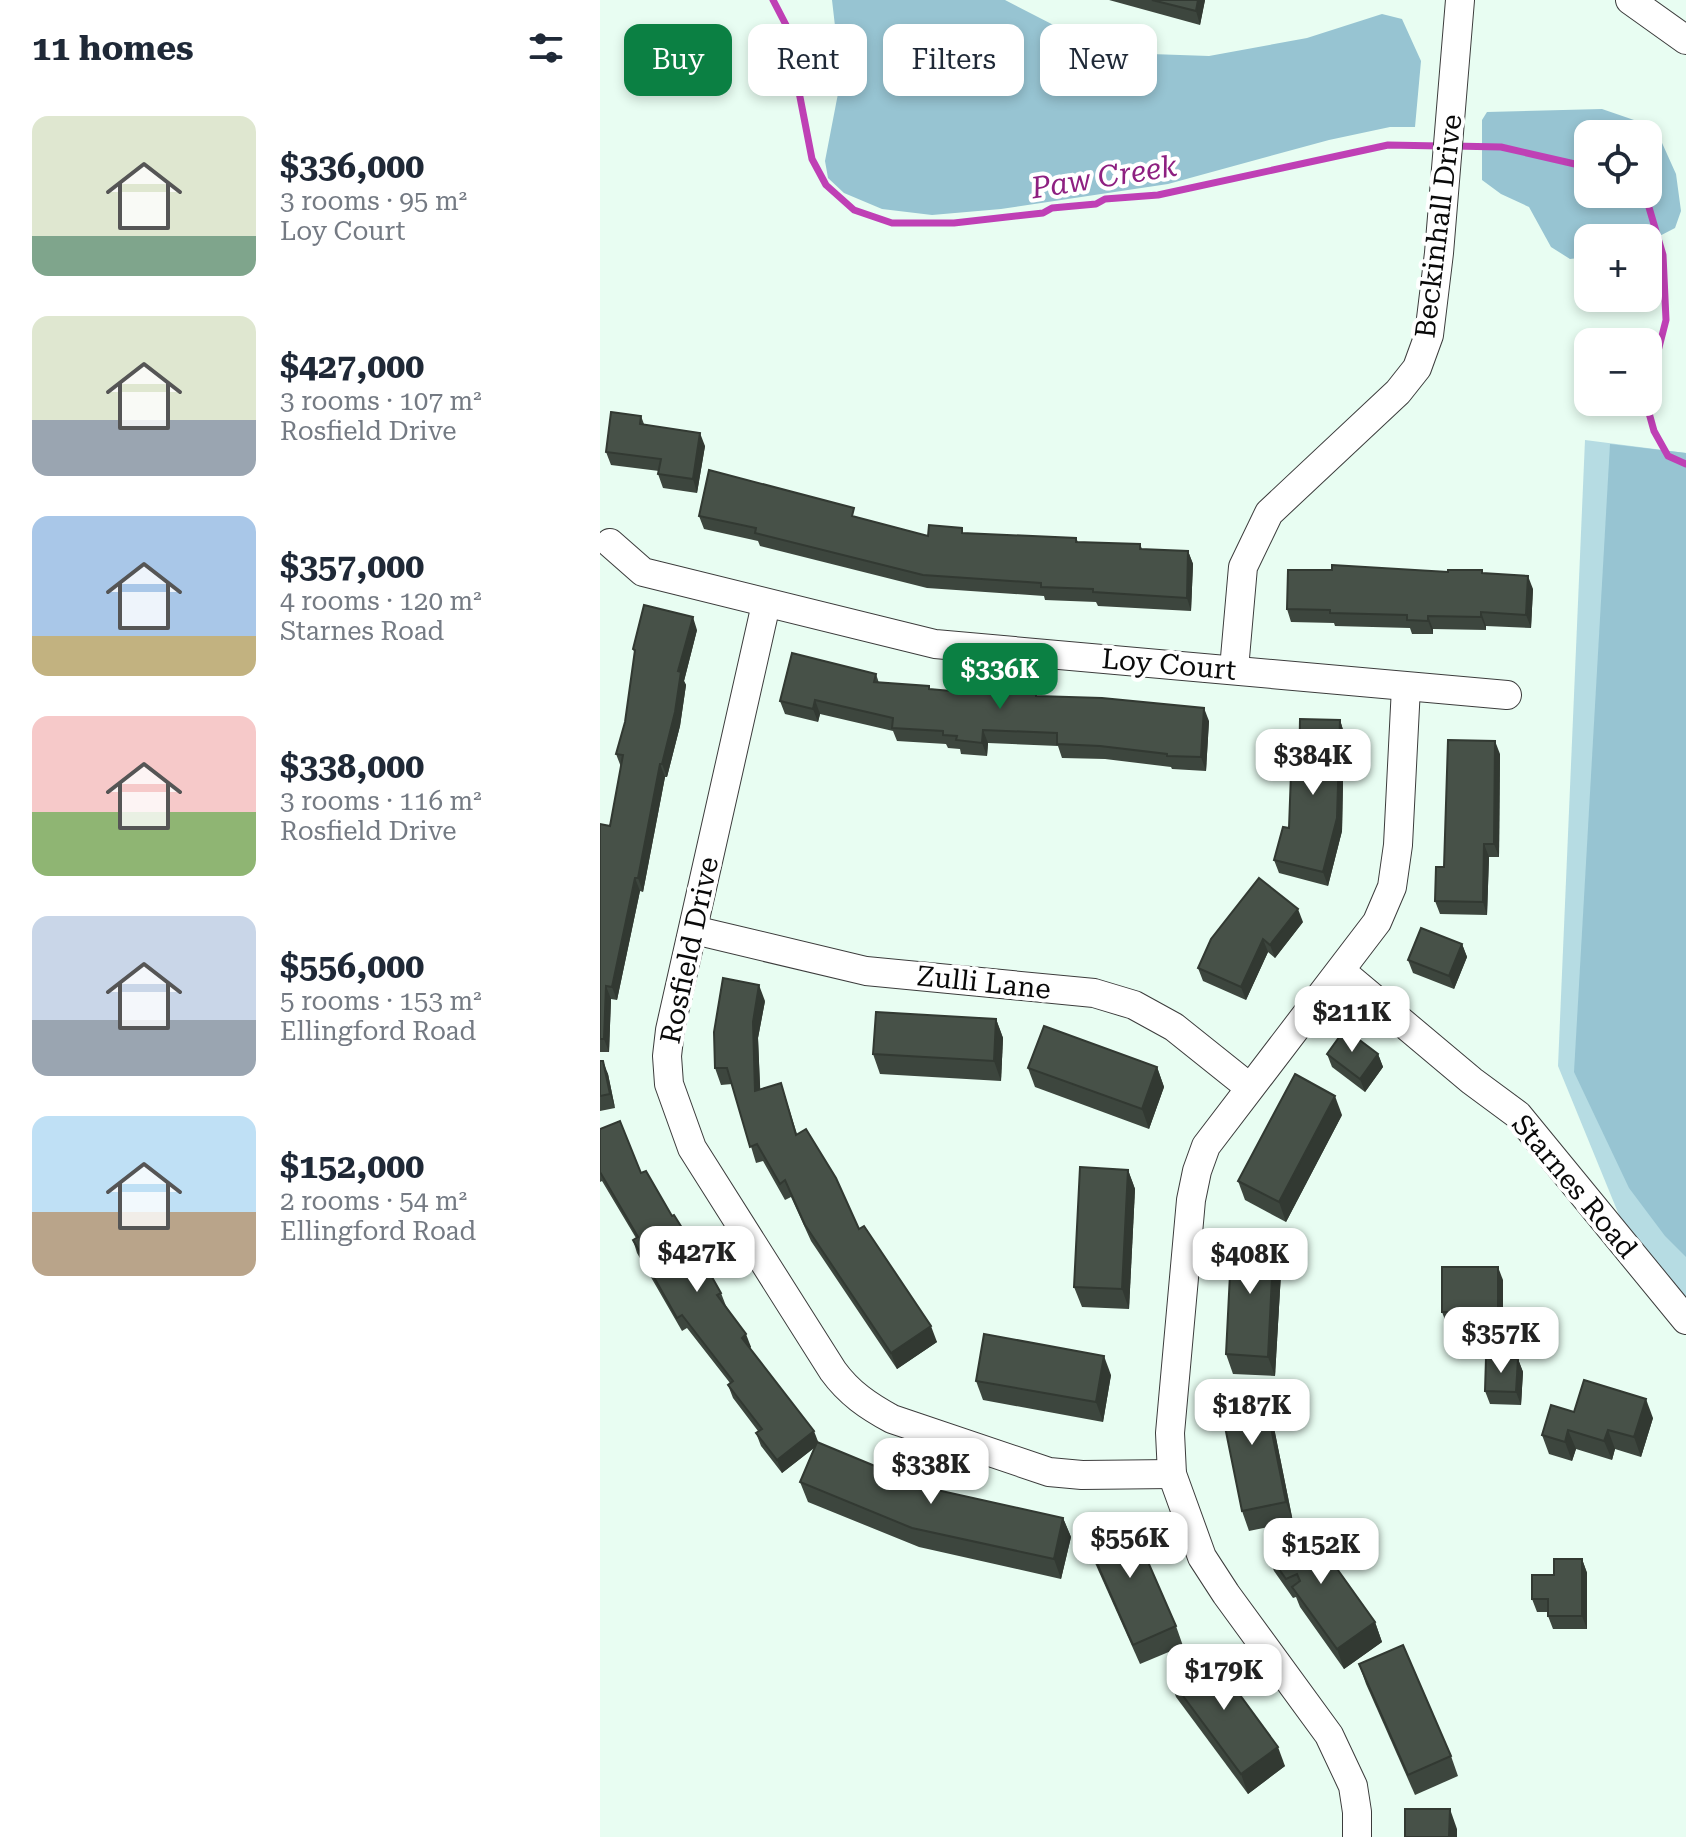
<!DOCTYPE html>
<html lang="en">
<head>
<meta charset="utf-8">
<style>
	:root { --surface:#fff; --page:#f6f6f7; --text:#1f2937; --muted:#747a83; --accent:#0b8043 }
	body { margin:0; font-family:"Roboto Serif",serif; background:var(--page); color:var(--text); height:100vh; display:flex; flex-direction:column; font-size:30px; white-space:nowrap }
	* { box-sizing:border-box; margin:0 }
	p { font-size:26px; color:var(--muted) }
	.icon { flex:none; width:44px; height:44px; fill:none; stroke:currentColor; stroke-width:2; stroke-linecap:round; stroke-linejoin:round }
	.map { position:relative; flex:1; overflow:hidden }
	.panel { display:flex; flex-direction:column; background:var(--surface); width:600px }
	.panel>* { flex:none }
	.top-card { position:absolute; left:24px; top:24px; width:760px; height:72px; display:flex; gap:16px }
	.buttons { position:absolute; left:974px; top:120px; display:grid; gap:16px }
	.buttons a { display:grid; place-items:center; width:88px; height:88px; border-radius:16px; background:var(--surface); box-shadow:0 4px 12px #0003; font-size:40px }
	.price { position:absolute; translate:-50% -68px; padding:0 18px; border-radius:16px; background:#fff; color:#222; font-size:26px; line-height:52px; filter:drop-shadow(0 2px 4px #0008) }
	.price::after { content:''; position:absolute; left:50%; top:48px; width:24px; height:18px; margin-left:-12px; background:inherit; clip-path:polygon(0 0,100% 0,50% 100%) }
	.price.current { background:var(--accent); color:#fff }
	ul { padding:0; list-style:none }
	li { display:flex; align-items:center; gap:24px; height:200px; padding:0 32px }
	li span { display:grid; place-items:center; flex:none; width:224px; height:160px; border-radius:16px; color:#555 }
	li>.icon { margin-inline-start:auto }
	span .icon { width:96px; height:96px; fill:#fffc; stroke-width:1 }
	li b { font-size:34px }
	h2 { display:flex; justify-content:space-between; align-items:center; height:96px; padding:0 32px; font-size:34px }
	.pill { padding:0 28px; border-radius:16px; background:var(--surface); box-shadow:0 4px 12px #0003; font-size:28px; line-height:72px }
	.pill.current { background:var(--accent); color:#fff }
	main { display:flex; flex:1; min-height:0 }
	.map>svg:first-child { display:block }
	.green { fill:#b6dce3 }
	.forest { fill:#97c4d2; fill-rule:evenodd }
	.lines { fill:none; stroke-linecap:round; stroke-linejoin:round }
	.stream { stroke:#bf40b5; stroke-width:7 }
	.minor-casing { stroke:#3c3c3c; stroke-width:30 }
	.minor { stroke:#fff; stroke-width:28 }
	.wall { fill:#3d463e }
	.shaded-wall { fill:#323932 }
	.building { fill:#475148; stroke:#323932; stroke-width:2 }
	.labels { text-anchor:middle; stroke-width:8; stroke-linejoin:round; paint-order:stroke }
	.street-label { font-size:28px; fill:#090909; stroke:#fff }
	.water-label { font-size:30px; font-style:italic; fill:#8e2081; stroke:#fff }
</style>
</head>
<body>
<main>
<section class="panel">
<h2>11 homes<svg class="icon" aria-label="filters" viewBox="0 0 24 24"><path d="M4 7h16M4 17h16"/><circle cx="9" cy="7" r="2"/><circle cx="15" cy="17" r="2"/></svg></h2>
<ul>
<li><span style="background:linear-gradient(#dfe7d0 75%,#7fa58c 0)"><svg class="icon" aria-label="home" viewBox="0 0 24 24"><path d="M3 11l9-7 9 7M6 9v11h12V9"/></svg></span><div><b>$336,000</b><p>3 rooms · 95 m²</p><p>Loy Court</p></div></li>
<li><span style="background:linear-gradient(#dfe7d0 65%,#9aa5b1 0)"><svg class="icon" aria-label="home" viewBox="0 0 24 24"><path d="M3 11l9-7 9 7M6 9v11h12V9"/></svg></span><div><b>$427,000</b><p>3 rooms · 107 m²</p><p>Rosfield Drive</p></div></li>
<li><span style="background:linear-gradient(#a9c7e8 75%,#c2b280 0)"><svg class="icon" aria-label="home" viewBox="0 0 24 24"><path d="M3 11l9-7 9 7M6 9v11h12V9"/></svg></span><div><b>$357,000</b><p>4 rooms · 120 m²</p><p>Starnes Road</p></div></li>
<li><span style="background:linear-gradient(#f6c9c9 60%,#8fb573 0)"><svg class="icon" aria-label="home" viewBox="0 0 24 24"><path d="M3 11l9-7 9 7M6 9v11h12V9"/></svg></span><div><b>$338,000</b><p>3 rooms · 116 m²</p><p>Rosfield Drive</p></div></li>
<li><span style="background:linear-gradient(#c9d6e8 65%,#9aa5b1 0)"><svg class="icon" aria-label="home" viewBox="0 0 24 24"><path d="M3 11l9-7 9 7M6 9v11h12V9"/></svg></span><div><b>$556,000</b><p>5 rooms · 153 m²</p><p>Ellingford Road</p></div></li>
<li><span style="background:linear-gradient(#bfe0f5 60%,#b9a48a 0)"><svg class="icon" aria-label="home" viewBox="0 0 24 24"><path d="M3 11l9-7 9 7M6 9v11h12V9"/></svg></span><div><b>$152,000</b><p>2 rooms · 54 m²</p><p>Ellingford Road</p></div></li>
</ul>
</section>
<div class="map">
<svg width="1086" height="1837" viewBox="0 0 1086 1837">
	<rect width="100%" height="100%" fill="#e8fdf2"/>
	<polygon class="green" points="985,440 1086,453 1086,1320 1037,1259 958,1066"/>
	<g class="forest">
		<polygon points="232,0 405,0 473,35 551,54 609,56 707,38 782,14 802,19 821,61 815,127 790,127 729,140 568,184 401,209 332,215 282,209 244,193 228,178 225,161 241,78"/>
		<path d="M1002,109l32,11 24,14 18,40 5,37 -6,17 -27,14v-4h-60v19l-18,2 -19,-12 -22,-40 -28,-13 -19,-14v-60l5,-8zM1048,134v60h-60v-60z"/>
		<polygon points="1010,444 1086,453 1086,1257 1065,1236 1029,1188 974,1072"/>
	</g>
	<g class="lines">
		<g class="stream">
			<polyline points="173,0 186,25 212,159 226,185 254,210 292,223 354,223 443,213 452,208 496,204 505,199 558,195 788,145 840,146"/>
			<polyline points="853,146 901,147 988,167"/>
			<polyline points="1036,194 1048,204 1063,255 1066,320 1054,367 1049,413 1054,431 1068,456 1086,464"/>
		</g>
		<defs>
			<g id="minor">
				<polyline points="1030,0 1086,40"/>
				<polyline points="10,543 43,572 335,644 907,695"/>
				<path d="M166,604l-96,426 -3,26 2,28 23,64 141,223c16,22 35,35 59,48l157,53 33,3 90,-1"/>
				<polyline points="634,669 643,567 669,513 798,392 817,368 829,335 839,253 860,0"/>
				<polyline points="94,930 266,971 494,993 534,1005 574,1027 649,1087"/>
				<polyline points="741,971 872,1081 918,1115 1086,1320"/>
				<polyline points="757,1837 757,1812 753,1786 729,1735 626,1594 602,1557 572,1474 570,1433 591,1200 597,1171 606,1146 777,922 792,887 798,845 806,687"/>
			</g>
		</defs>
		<use href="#minor" class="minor-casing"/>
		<use href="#minor" class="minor"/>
	</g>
	<g class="wall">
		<polygon points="509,0 605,0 600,25"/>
		<polygon points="41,416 44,424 105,446 97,493 63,488 58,474 59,471 11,465 6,452"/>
		<polygon points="99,516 257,518 328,536 364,533 476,538 478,542 540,544 542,549 588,551 593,564 591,611 498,606 496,602 445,600 444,596 327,588 160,546 158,541 104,529"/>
		<polygon points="882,570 883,573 933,589 931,628 886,626 886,630 833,629 833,634 812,634 810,628 735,626 734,623 691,622 687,609 848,572"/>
		<polygon points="97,630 84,681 86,685 80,726 67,777 65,777 43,892 40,891 17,1000 11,999 9,1052 0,1052 0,824 10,826 21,767 16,754 25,722 35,654 33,649"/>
		<polygon points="276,674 279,683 329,686 330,689 374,693 437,696 609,721 606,771 572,769 571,767 505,759 462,758 458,746 388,743 387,756 361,754 360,749 348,748 346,744 297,741 293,731 220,714 218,722 185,714 180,701"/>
		<polygon points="740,720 744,733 742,831 728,886 679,873 674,860 689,828 699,773"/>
		<polygon points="900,754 899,857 889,857 887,915 840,914 835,901"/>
		<polygon points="703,922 675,958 668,952 646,1000 603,981 598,968"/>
		<polygon points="862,944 867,957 854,989 813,973 808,960"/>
		<polygon points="165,1001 158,1038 160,1089 181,1083 197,1134 259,1229 337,1342 297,1369 211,1241 191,1197 185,1200 163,1161 156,1163 132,1084 121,1085 115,1068"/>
		<polygon points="396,1019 403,1038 401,1081 280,1074 273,1054"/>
		<polygon points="727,1054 778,1054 783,1067 765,1092 732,1067"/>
		<polygon points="0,1061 8,1074 15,1108 0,1111"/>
		<polygon points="557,1067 564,1087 549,1129 435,1087 428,1068"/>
		<polygon points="742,1115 686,1222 645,1200 638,1181"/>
		<polygon points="0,1129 41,1173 72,1216 121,1293 126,1306 151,1347 150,1348 219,1443 328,1488 463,1518 471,1537 461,1579 319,1547 208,1502 200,1482 214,1448 182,1473 161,1446 156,1433 158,1431 133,1398 128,1385 130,1383 87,1328 82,1331 37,1253 33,1240 36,1238 2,1181 0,1182"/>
		<polygon points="528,1170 535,1189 529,1309 482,1307 474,1287"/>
		<polygon points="674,1237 682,1256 675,1376 633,1374 626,1354"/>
		<polygon points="903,1280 903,1325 847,1325 842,1312"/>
		<polygon points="918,1359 923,1372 921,1405 890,1404 885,1391"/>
		<polygon points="511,1375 503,1422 383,1400 376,1381"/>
		<polygon points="669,1403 693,1522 649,1531 642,1511"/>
		<polygon points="974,1412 1053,1418 1041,1457 1015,1449 1012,1460 976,1449 972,1461 949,1454 942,1435"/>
		<polygon points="484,1534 576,1626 583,1646 540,1664 491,1554"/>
		<polygon points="666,1551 775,1622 782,1642 744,1669 700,1607 696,1597 693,1598 674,1571"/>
		<polygon points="982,1559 987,1573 987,1629 953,1629 948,1616 948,1612 937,1612 932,1599"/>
		<polygon points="759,1664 851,1756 858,1776 815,1795 766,1684"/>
		<polygon points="569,1677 685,1766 648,1794 576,1697"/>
	</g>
	<g class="shaded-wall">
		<polygon points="598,0 605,0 600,25 596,11"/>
		<polygon points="100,433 105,446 97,493 93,479"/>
		<polygon points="588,551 593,564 591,611 587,598"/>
		<polygon points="928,576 933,589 931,628 926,615"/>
		<polygon points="881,612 886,626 886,630 881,617"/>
		<polygon points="828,616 833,629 833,634 828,621"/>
		<polygon points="93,617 97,630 84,681 86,685 80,726 67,777 62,764 78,671"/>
		<polygon points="215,700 220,714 218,722 213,709"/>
		<polygon points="604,708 609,721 606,771 601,757"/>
		<polygon points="740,720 744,733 742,831 728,886 723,872"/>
		<polygon points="383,730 388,743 387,756 382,743"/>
		<polygon points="895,741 900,754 899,857 894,844"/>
		<polygon points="60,764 65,777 43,892 38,878"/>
		<polygon points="884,844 889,857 887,915 883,902"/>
		<polygon points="35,878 40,891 17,1000 12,987"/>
		<polygon points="698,909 703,922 675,958 670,945"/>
		<polygon points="663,939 668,952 646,1000 641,987"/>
		<polygon points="862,944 867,957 854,989 849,976"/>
		<polygon points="159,985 165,1001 158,1038 161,1107 155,1091 153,1022"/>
		<polygon points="6,986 11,999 9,1052 4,1039"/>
		<polygon points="396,1019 403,1038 401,1081 394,1061"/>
		<polygon points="778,1054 783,1067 765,1092 760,1079"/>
		<polygon points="3,1061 8,1074 15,1108 10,1094"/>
		<polygon points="557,1067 564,1087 549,1129 542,1109"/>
		<polygon points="735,1096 742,1115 686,1222 679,1202"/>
		<polygon points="528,1170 535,1189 529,1309 522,1289"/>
		<polygon points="674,1237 682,1256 675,1376 668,1357"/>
		<polygon points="898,1267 903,1280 903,1325 898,1312"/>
		<polygon points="331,1326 337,1342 297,1369 291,1353"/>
		<polygon points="146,1334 151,1347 146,1351 142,1338"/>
		<polygon points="504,1356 511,1375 503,1422 496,1402"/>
		<polygon points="918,1359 923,1372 921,1405 916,1392"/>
		<polygon points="662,1383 669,1403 693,1522 686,1502"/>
		<polygon points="1046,1399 1053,1418 1041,1457 1034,1437"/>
		<polygon points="968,1430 976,1449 972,1461 965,1442"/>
		<polygon points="1008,1430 1015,1449 1012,1460 1004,1441"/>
		<polygon points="214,1431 219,1444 182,1473 177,1460"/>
		<polygon points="463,1518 471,1537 461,1579 454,1559"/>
		<polygon points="982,1559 987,1573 987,1629 982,1616"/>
		<polygon points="775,1622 782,1642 744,1669 737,1649"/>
		<polygon points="678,1747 685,1766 648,1794 641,1774"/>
		<polygon points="850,1809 857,1829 857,1837 849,1837"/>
	</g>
	<g class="building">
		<polygon points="552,0 598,0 596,11"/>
		<polygon points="11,412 41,416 40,424 100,433 93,479 58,474 61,459 6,452"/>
		<polygon points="109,470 254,508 252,516 328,536 329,525 362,528 362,533 476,538 476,542 540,544 540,549 588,551 587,598 493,592 493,589 441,587 441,583 323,575 155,533 156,528 99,516"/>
		<polygon points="732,565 848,572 848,570 882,570 882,573 928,576 926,615 881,612 881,617 828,616 828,621 807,620 807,615 730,613 730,610 687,609 688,570 732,570"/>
		<polygon points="44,605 93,617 78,671 81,672 75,712 62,764 60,764 38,878 35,878 12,987 6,986 4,1039 0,1039 0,824 10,826 23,755 16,754 25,722 35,650 33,649"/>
		<polygon points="192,653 276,674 274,682 329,686 329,689 374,693 374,691 436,694 436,696 502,698 604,708 601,757 567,756 567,754 500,746 457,744 457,733 383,730 382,743 356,740 357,736 343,735 343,731 292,728 293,718 215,700 213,709 180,701"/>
		<polygon points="700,719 740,720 737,818 723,872 674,860 683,827 689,828 691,773 699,773"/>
		<polygon points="848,740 895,741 894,844 884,844 883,902 835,901 836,867 844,867"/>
		<polygon points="659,878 698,909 670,945 663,939 641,987 598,968 611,939"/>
		<polygon points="821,928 862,944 849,976 808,960"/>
		<polygon points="123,978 159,985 153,1022 155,1091 181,1083 196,1135 206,1129 236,1178 259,1229 264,1226 331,1326 291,1353 205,1225 185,1180 180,1184 157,1144 150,1147 127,1068 115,1068 114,1032"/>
		<polygon points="276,1012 396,1019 394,1061 273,1054"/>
		<polygon points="444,1026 557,1067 542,1109 428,1068"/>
		<polygon points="745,1029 778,1054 760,1079 727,1054"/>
		<polygon points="0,1061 3,1061 10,1094 0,1096"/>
		<polygon points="695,1074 735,1096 679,1202 638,1181"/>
		<polygon points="20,1121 41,1173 46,1171 72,1216 74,1215 104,1263 121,1293 117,1295 146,1334 142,1338 214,1431 177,1460 156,1433 162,1429 128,1385 133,1381 82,1315 77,1318 33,1240 38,1237 0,1172 0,1129"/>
		<polygon points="480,1167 528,1170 522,1289 474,1287"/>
		<polygon points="632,1234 674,1237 668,1357 626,1354"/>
		<rect x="842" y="1267" width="56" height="45"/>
		<polygon points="384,1334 504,1356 496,1402 376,1381"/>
		<polygon points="886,1358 918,1359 916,1392 885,1391"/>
		<polygon points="984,1380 1046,1399 1034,1437 1008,1430 1004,1441 968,1430 965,1442 942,1435 951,1405 974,1412"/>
		<polygon points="662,1383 686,1502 642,1511 618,1392"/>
		<polygon points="217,1442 328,1488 463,1518 454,1559 312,1528 200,1482"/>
		<polygon points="528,1516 576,1626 533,1645 484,1534"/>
		<polygon points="705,1524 775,1622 737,1649 692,1587 700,1581 697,1574 686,1579 666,1551"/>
		<polygon points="954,1559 982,1559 982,1616 948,1616 948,1599 932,1599 932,1575 954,1575"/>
		<polygon points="803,1645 851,1756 808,1775 759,1664"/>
		<polygon points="607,1650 678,1747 641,1774 569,1677"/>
		<polygon points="805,1809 850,1809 849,1837 805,1837"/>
	</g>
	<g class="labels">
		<g class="street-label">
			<text transform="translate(838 226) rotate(-83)" y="10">Beckinhall Drive</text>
			<text transform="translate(569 664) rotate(5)" y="10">Loy Court</text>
			<text transform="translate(89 950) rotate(-78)" y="10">Rosfield Drive</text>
			<text transform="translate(384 982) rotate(6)" y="10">Zulli Lane</text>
			<text transform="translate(975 1186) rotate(50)" y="10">Starnes Road</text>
		</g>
		<g class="water-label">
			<text transform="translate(504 177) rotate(-9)" y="10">Paw Creek</text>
		</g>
	</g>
</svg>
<div class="buttons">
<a><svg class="icon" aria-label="locate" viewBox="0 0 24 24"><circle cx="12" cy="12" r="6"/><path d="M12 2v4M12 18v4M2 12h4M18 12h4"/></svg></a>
<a>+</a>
<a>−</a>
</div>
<b class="price current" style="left:400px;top:711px">$336K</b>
<b class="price" style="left:713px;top:797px">$384K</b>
<b class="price" style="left:752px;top:1054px">$211K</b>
<b class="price" style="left:97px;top:1294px">$427K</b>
<b class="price" style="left:650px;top:1296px">$408K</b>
<b class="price" style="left:901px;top:1375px">$357K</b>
<b class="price" style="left:652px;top:1447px">$187K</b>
<b class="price" style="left:331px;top:1506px">$338K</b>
<b class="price" style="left:530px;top:1580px">$556K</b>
<b class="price" style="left:721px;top:1586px">$152K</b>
<b class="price" style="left:624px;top:1712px">$179K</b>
<div class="top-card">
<a class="pill current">Buy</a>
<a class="pill">Rent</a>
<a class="pill">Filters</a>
<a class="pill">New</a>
</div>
</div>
</main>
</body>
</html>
